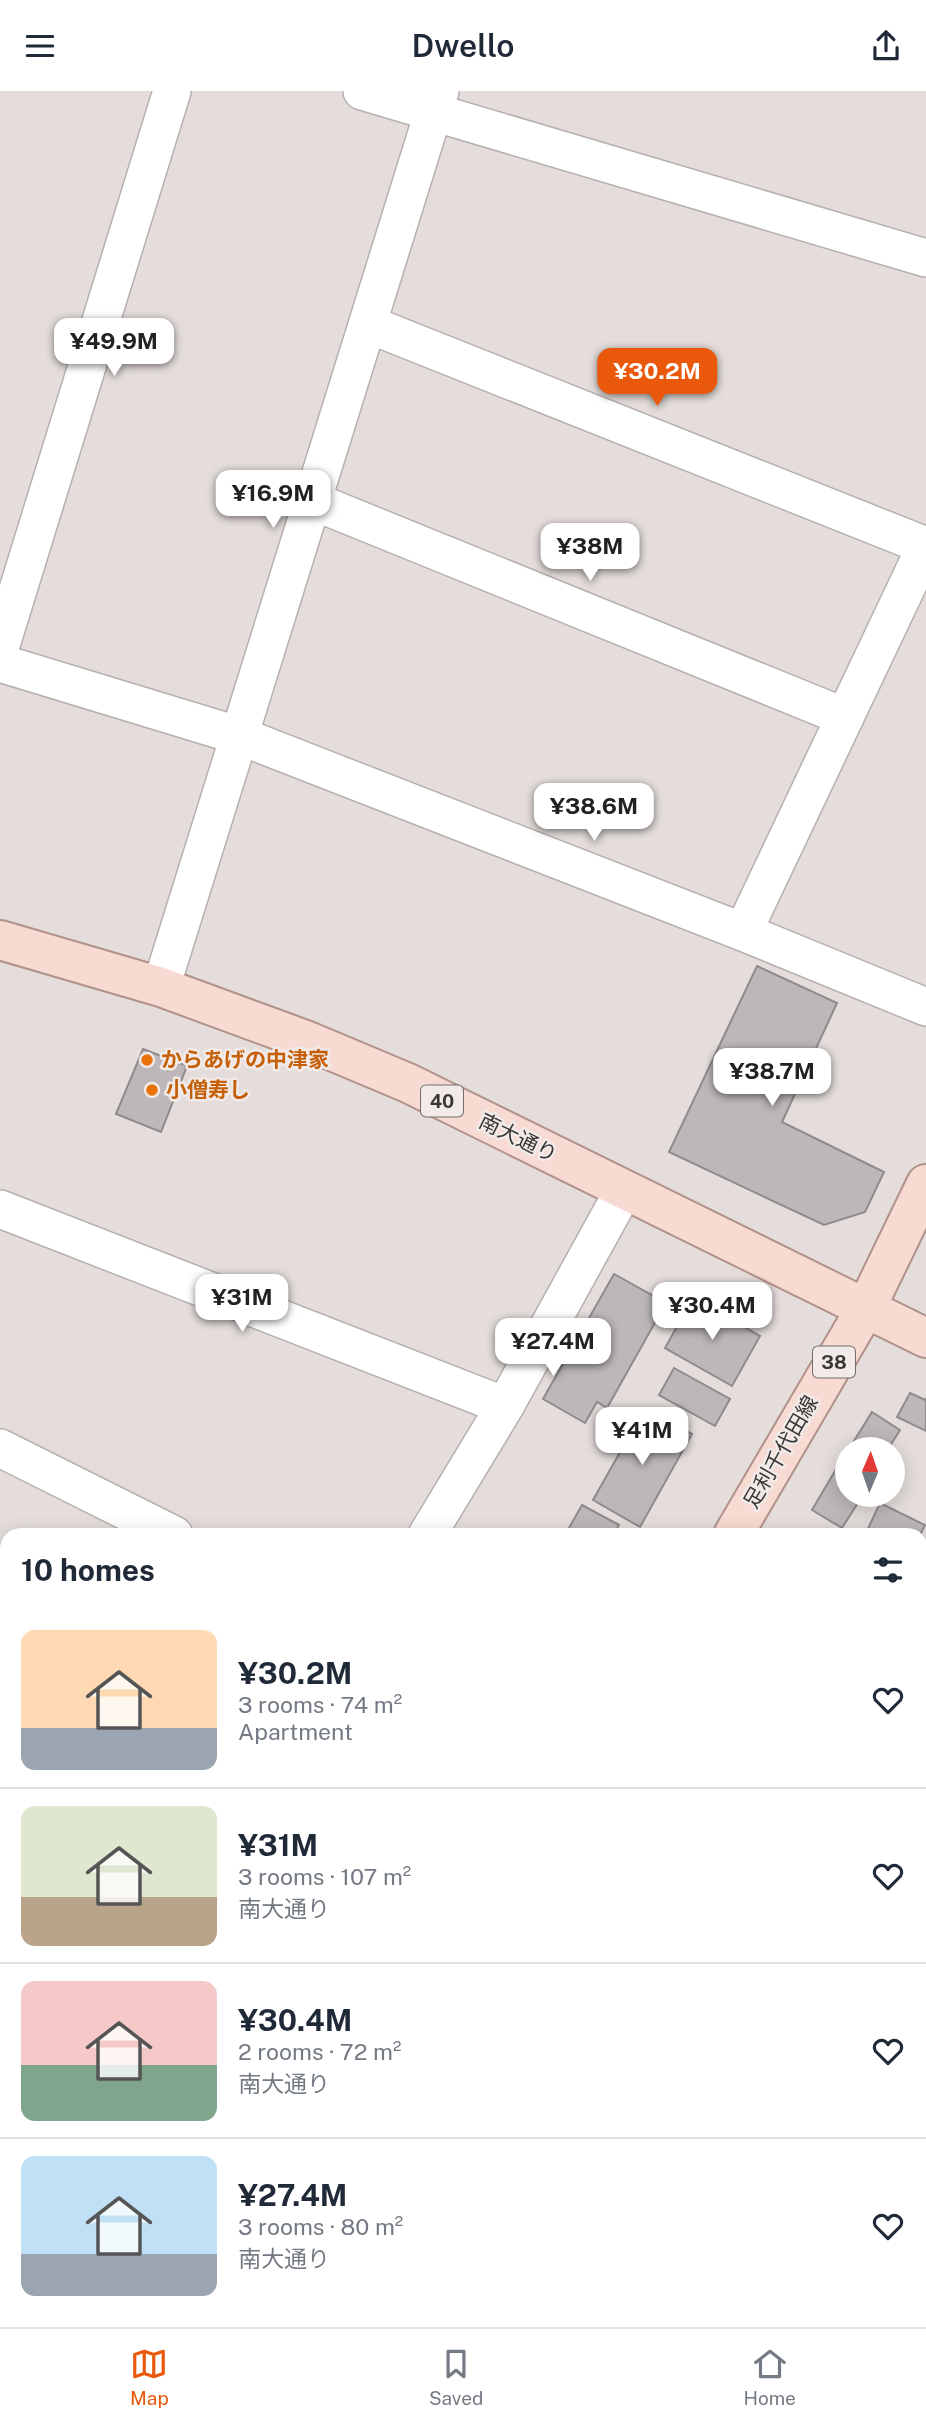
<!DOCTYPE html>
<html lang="en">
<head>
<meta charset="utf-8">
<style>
	:root { --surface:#fff; --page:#f6f6f7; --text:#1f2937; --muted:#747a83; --line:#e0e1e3; --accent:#ea580c }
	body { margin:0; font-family:"Public Sans","Noto Sans JP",sans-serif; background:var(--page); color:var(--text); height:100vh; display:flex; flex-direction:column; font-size:26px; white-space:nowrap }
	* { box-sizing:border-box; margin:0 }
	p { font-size:23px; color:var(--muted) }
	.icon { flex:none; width:38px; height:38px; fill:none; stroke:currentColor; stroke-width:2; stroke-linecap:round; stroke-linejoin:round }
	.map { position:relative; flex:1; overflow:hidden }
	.side { position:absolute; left:0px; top:1437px; width:928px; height:800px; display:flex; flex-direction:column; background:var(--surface); border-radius:21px 21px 0 0; box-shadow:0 4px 18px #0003 }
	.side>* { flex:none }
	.needle { width:46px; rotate:2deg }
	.controls { position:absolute; left:835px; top:1346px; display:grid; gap:14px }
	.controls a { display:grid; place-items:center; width:70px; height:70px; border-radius:50%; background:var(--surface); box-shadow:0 4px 18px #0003; font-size:35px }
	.price { position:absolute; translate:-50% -60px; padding:0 16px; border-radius:14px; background:#fff; color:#222; font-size:23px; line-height:46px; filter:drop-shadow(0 2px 4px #0008) }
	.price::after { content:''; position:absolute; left:50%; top:42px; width:21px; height:16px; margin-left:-10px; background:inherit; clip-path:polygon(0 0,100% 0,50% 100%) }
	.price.active { background:var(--accent); color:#fff }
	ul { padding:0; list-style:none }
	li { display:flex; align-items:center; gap:21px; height:175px; padding:0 21px }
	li+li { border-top:2px solid var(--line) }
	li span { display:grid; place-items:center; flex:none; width:196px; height:140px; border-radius:14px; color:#555 }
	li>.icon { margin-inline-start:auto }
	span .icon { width:84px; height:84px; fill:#fffc; stroke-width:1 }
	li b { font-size:30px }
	h2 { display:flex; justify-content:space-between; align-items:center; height:84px; padding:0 21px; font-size:30px }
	header { display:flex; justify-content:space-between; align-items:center; height:91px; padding:0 21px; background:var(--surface); font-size:32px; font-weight:600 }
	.tab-bar { display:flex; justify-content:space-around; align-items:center; height:98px; border-top:2px solid var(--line); background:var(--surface); font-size:19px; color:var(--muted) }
	.tab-bar a { display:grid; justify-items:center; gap:4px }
	.tab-bar .active { color:var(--accent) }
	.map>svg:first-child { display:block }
	.building { fill:#bdb7ba; stroke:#908a8d; stroke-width:2 }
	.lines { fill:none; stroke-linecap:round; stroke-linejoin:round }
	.minor-casing { stroke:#b6b0ae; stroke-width:40 }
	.primary-casing { stroke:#b19289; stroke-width:42 }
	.minor { stroke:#fff; stroke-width:37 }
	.primary { stroke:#f7dbd3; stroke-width:38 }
	.food-dot { fill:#e8710a; stroke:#f1eae8; stroke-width:2.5 }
	.labels { text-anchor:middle; stroke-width:5; stroke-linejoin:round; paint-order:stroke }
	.shield { fill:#f1eae8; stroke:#706d6b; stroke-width:2 }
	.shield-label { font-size:19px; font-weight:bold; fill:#393736 }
	.food-label { font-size:21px; font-weight:bold; fill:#c56008; stroke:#f1eae8; text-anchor:start }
	.street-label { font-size:21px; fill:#393736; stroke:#f1eae8 }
</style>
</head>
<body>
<header><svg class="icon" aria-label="menu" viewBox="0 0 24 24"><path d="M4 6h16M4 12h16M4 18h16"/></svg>Dwello<svg class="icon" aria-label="share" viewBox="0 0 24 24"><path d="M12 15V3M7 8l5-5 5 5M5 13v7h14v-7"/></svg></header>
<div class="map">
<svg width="926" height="2236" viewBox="0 0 926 2236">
	<rect width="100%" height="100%" fill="#e4dddb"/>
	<g class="building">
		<polygon points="757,875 837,912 782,1031 884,1081 865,1121 824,1134 669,1061"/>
		<polygon points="143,958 187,975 161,1041 116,1023"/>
		<polygon points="614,1183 666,1212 607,1317 597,1311 585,1332 543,1308"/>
		<polygon points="693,1207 760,1245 732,1295 665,1257"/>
		<polygon points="674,1277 730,1308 715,1335 659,1304"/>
		<polygon points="910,1302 925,1309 926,1307 926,1340 897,1326"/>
		<polygon points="645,1317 692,1343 640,1436 593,1409"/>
		<polygon points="872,1321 900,1339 888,1358 849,1358"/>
		<polygon points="841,1370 847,1374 847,1404 863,1404 842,1437 812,1419"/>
		<polygon points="880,1412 925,1434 920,1444 865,1444"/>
		<polygon points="582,1414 619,1434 613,1444 565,1444"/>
	</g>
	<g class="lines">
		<defs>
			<g id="minor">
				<polyline points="362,0 926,167"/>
				<polyline points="368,233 926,455"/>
				<polyline points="313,410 845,626"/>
				<polyline points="0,557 172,0"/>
				<polyline points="0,572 240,645 743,841 926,916"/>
				<polyline points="743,841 926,455"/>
				<polyline points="161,896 440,0"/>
				<polyline points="0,1118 505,1315"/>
				<polyline points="0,1357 174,1444"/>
				<polyline points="427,1444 505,1315 624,1099"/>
				<polyline points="920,1537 926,1539"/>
				<polyline points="0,1582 7,1586"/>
				<polyline points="920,1638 926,1629"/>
				<polyline points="0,1862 7,1865"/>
				<polyline points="920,1871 926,1874"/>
				<polyline points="0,2148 7,2136"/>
				<polyline points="920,2201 926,2203"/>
				<polyline points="179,2230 192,2236"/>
				<polyline points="562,2236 566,2230"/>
			</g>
			<g id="primary">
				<polyline points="0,849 161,896 308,950 408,992 926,1247"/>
				<polyline points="733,1444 866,1217 926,1093"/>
				<polyline points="261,2236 265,2230"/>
			</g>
		</defs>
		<use href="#minor" class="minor-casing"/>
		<use href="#primary" class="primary-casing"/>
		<use href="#minor" class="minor"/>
		<use href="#primary" class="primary"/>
	</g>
	<g class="food-dot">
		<circle cx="147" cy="969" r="7"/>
		<circle cx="152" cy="999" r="7"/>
	</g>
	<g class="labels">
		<g class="shield">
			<rect x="421" y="994.5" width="42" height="31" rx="5"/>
			<rect x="813" y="1255.5" width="42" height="31" rx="5"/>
		</g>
		<g class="shield-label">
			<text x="442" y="1017">40</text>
			<text x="834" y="1278">38</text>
		</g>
		<g class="food-label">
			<text x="161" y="976">からあげの中津家</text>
			<text x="166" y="1006">小僧寿し</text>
		</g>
		<g class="street-label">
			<text transform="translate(518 1047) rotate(26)" y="7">南大通り</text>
			<text transform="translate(781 1361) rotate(-60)" y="7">足利千代田線</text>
		</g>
	</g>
</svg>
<div class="controls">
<a><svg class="needle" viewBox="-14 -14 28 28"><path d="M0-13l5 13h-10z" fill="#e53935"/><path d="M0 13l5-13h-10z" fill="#747a83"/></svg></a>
</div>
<b class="price" style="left:114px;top:287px">¥49.9M</b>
<b class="price active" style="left:657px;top:317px">¥30.2M</b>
<b class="price" style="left:273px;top:439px">¥16.9M</b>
<b class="price" style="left:590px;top:492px">¥38M</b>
<b class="price" style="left:594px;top:752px">¥38.6M</b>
<b class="price" style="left:772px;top:1017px">¥38.7M</b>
<b class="price" style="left:242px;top:1243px">¥31M</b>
<b class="price" style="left:712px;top:1251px">¥30.4M</b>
<b class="price" style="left:553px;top:1287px">¥27.4M</b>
<b class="price" style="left:642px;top:1376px">¥41M</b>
<section class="side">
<h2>10 homes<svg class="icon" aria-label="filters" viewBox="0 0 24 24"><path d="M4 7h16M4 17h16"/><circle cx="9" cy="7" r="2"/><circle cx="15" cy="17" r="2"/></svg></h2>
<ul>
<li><span style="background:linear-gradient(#ffd9b3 70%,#9aa5b1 0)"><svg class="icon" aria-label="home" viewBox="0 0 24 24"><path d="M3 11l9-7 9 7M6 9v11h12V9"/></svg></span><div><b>¥30.2M</b><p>3 rooms · 74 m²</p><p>Apartment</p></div><svg class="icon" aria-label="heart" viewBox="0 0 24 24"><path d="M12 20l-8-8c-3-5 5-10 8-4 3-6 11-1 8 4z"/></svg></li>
<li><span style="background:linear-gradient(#dfe7d0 65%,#b9a48a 0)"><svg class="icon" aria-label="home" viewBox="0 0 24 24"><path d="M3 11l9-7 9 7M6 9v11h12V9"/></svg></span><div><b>¥31M</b><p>3 rooms · 107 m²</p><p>南大通り</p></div><svg class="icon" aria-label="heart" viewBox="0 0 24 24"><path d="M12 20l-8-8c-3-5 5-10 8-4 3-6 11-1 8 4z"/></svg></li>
<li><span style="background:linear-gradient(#f6c9c9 60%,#7fa58c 0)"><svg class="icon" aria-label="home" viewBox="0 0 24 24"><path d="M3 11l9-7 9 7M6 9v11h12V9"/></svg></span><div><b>¥30.4M</b><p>2 rooms · 72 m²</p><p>南大通り</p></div><svg class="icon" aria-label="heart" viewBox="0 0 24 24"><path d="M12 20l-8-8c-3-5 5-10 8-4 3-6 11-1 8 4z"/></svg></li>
<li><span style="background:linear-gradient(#bfe0f5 70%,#9aa5b1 0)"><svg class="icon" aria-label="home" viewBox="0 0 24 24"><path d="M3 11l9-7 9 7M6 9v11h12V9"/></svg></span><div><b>¥27.4M</b><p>3 rooms · 80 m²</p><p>南大通り</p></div><svg class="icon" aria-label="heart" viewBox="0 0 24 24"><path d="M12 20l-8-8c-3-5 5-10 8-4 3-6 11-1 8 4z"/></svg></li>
</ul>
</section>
</div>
<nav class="tab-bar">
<a class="active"><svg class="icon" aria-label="map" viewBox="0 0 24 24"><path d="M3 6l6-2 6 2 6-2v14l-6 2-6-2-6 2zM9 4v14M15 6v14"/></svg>Map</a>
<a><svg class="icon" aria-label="saved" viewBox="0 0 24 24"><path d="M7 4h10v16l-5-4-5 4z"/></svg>Saved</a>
<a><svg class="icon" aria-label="home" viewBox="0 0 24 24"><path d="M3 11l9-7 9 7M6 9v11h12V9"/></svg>Home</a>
</nav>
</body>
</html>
